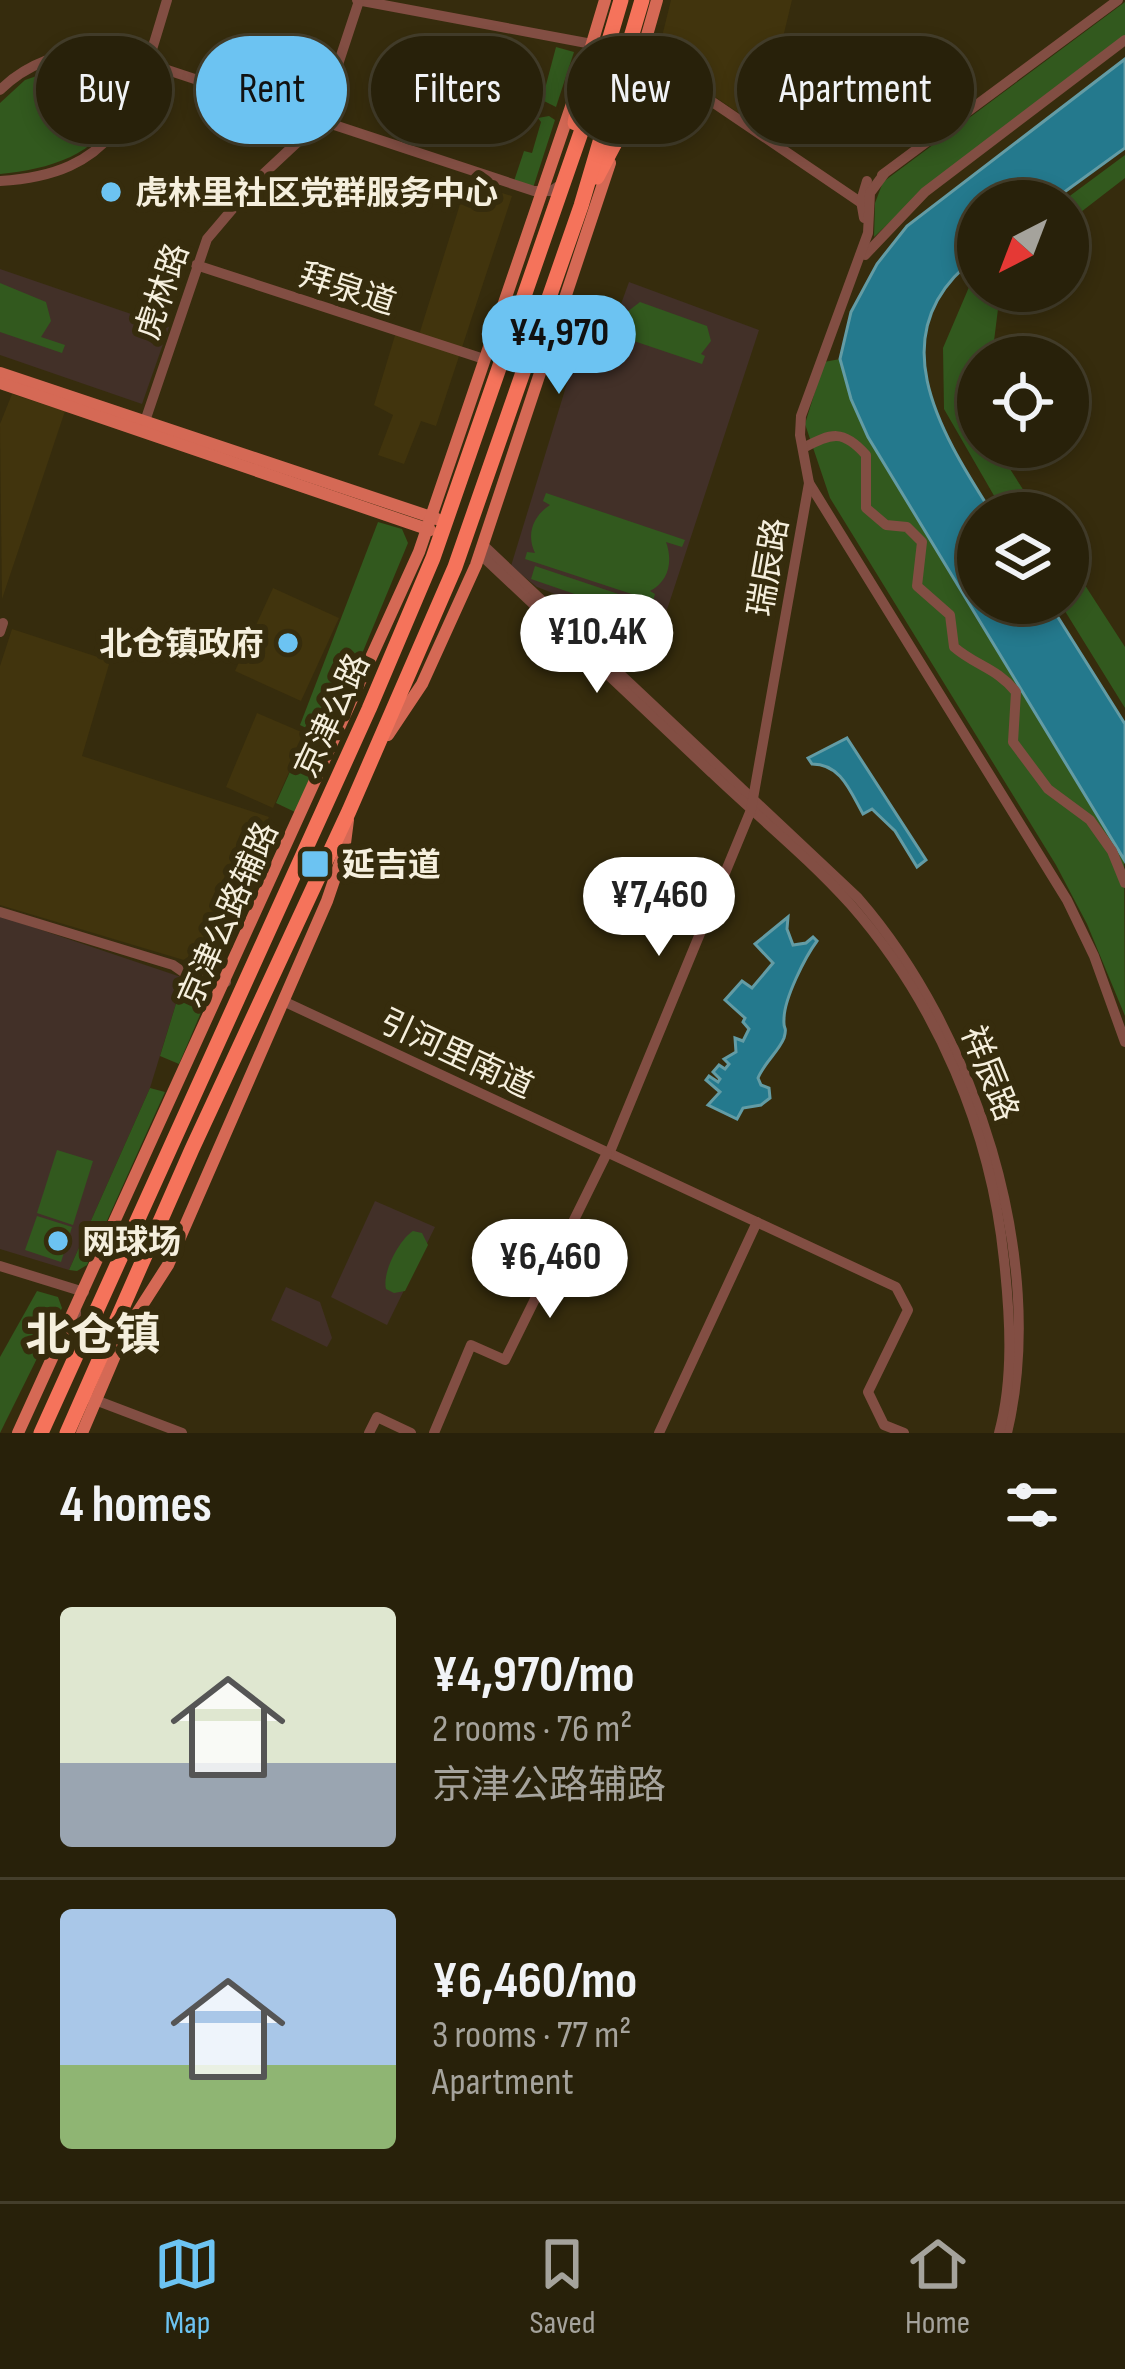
<!DOCTYPE html>
<html lang="en">
<head>
<meta charset="utf-8">
<style>
	:root { --surface:#28210a; --page:#302913; --text:#f1f3f6; --muted:#a5a39c; --line:#443e2b; --accent:#6cc3f2 }
	body { margin:0; font-family:"Sofia Sans Condensed","Noto Sans SC",sans-serif; background:var(--page); color:var(--text); height:100vh; display:flex; flex-direction:column; font-size:45px; white-space:nowrap }
	* { box-sizing:border-box; margin:0 }
	p { font-size:39px; color:var(--muted) }
	.icon { flex:none; width:66px; height:66px; fill:none; stroke:currentColor; stroke-width:2; stroke-linecap:round; stroke-linejoin:round }
	.map { position:relative; height:1433px; overflow:hidden }
	.side { display:flex; flex-direction:column; background:var(--surface); flex:1 }
	.side>* { flex:none }
	.top-card { position:absolute; left:36px; top:36px; width:1053px; height:108px; display:flex; gap:24px }
	.needle { width:78px; rotate:222deg }
	.fabs { position:absolute; left:957px; top:180px; display:grid; gap:24px }
	.fabs a { display:grid; place-items:center; width:132px; height:132px; border-radius:50%; background:var(--surface); box-shadow:0 6px 18px #0003,0 0 0 3px var(--line); font-size:60px }
	.price { position:absolute; translate:-50% -102px; padding:0 27px; border-radius:42px; background:#fff; color:#222; font-size:39px; line-height:78px; filter:drop-shadow(0 3px 6px #0008) }
	.price::after { content:''; position:absolute; left:50%; top:72px; width:36px; height:27px; margin-left:-18px; background:inherit; clip-path:polygon(0 0,100% 0,50% 100%) }
	.price.current { background:var(--accent); color:#111 }
	ul { padding:0; list-style:none }
	li { display:flex; align-items:center; gap:36px; height:300px; padding:0 60px }
	li+li { border-top:3px solid var(--line) }
	li span { display:grid; place-items:center; flex:none; width:336px; height:240px; border-radius:12px; color:#555 }
	li>.icon { margin-inline-start:auto }
	span .icon { width:144px; height:144px; fill:#fffc; stroke-width:1 }
	li b { font-size:51px }
	h2 { display:flex; justify-content:space-between; align-items:center; height:144px; padding:0 60px; font-size:51px }
	.pill { padding:0 42px; border-radius:54px; background:var(--surface); box-shadow:0 6px 18px #0003,0 0 0 3px var(--line); font-size:42px; line-height:108px }
	.pill.current { background:var(--accent); color:#111 }
	.tabs { display:flex; justify-content:space-around; align-items:center; height:168px; border-top:3px solid var(--line); background:var(--surface); font-size:33px; color:var(--muted) }
	.tabs a { display:grid; justify-items:center; gap:6px }
	.tabs .current { color:var(--accent) }
	.map>svg:first-child { display:block }
	.built { fill:#41340d }
	.education { fill:#423028 }
	.green { fill:#32591e }
	.water { fill:#24798d; stroke:#639ca5; stroke-width:3 }
	.lines { fill:none; stroke-linecap:round; stroke-linejoin:round }
	.minor { stroke:#824e43; stroke-width:10 }
	.major { stroke:#d56955; stroke-width:12 }
	.highway { stroke:#f5735b; stroke-width:15 }
	.poi-dot { fill:#6cc3f2; stroke:#362c0d; stroke-width:4.5 }
	.labels { text-anchor:middle; stroke-width:12; stroke-linejoin:round; paint-order:stroke }
	.poi-label { font-size:33px; font-weight:bold; fill:#f5efdd; stroke:#362c0d; text-anchor:start }
	.street-label { font-size:33px; fill:#f5efdd; stroke:#362c0d }
	.district-label { font-size:45px; font-weight:bold; fill:#f5efdd; stroke:#362c0d }
</style>
</head>
<body>
<div class="map">
<svg width="1125" height="1433" viewBox="0 0 1125 1433">
	<rect width="100%" height="100%" fill="#362c0d"/>
	<g class="built">
		<polygon points="671,0 792,0 779,54 743,116 657,57"/>
		<polygon points="467,182 512,196 436,426 421,421 404,464 378,455 393,415 374,405 396,332 418,338"/>
		<polygon points="12,394 65,411 2,599 0,424"/>
		<polygon points="273,588 339,618 301,701 235,671"/>
		<polygon points="12,629 110,661 82,756 269,817 197,964 0,905 0,666"/>
		<polygon points="257,713 306,734 273,808 226,787"/>
	</g>
	<g class="education">
		<polygon points="0,269 169,327 142,404 0,355"/>
		<polygon points="629,282 759,330 659,634 537,587 511,566 587,318 613,326"/>
		<polygon points="0,916 181,977 183,981 150,1088 69,1270 0,1249"/>
		<polygon points="375,1201 435,1227 387,1325 331,1297"/>
		<polygon points="286,1287 320,1302 332,1338 327,1347 271,1320"/>
	</g>
	<g class="green">
		<polygon points="1125,2 1125,37 924,190 874,237 875,203 883,182"/>
		<polygon points="556,47 574,52 556,107 542,100"/>
		<path d="M81,61l26,1 20,10c4,14 1,23 -6,36 -25,48 -71,61 -121,66v-71l25,-23z"/>
		<polygon points="549,116 555,120 533,188 514,181 524,151 532,153 541,122 538,118"/>
		<polygon points="1125,155 1125,178 1068,222 1068,201 1063,201"/>
		<polygon points="978,266 978,291 1008,291 998,309 992,357 978,357 978,447 996,447 1038,513 1004,513 944,409 943,348"/>
		<polygon points="0,283 46,302 51,321 41,337 65,345 62,353 0,332"/>
		<polygon points="640,302 707,326 711,341 701,354 705,356 702,364 619,336 621,329 625,329 627,312"/>
		<polygon points="840,359 851,399 868,437 1124,859 1125,1016 1087,924 1056,865 830,498 805,424 824,362"/>
		<path d="M546,493l139,47 -3,7 -16,-5c7,19 3,39 -16,49l5,3 -2,7 -128,-42 2,-7 8,1c-9,-19 -2,-37 15,-48l-7,-4z"/>
		<polygon points="378,522 402,529 408,543 327,738 300,725"/>
		<polygon points="1068,559 1125,647 1125,708 1060,603 1068,603"/>
		<polygon points="535,566 657,607 653,621 531,579"/>
		<polygon points="301,747 320,755 295,812 276,803"/>
		<polygon points="259,836 273,842 217,970 197,964"/>
		<polygon points="183,981 211,989 179,1064 160,1056"/>
		<polygon points="150,1088 165,1092 87,1265 77,1271 69,1270"/>
		<polygon points="57,1150 93,1161 73,1225 37,1213"/>
		<polygon points="37,1216 72,1227 61,1262 25,1250"/>
		<path d="M413,1231l9,2 6,12 -23,46 -11,2 -8,-4c-4,-17 13,-49 27,-58z"/>
		<polygon points="37,1291 58,1297 62,1308 0,1433 0,1357"/>
	</g>
	<g class="water">
		<path d="M1125,59v89l-73,53h-74v55c-101,74 -39,174 14,257h-14v90h71l76,121v137l-257,-424 -17,-38 -11,-40 11,-47 26,-48 30,-38z"/>
		<path d="M847,738l79,122 -9,7 -22,-36 -23,-22 -9,5c-13,-23 -22,-50 -51,-50l-4,-6z"/>
		<path d="M788,917l-1,12 6,16 13,-2 7,-6 4,4c-12,16 -33,58 -33,78 -1,14 4,5 0,19 -5,13 -20,25 -26,40l3,7 8,3 1,10 -9,7 -18,3 -6,11 -29,-14 12,-13 -14,-12 3,-4 9,6 2,-3 -7,-7 6,-7 6,4 4,-5 -5,-5 12,-7 -1,-14 8,3 6,-12 -6,-7 2,-4 -20,-18 17,-19 10,7 21,-25 -18,-19z"/>
	</g>
	<g class="lines">
		<g class="minor">
			<polyline points="357,0 592,44"/>
			<polyline points="644,45 652,61 863,204"/>
			<path d="M0,90c33,-32 74,-42 119,-36l415,137h17l11,-7"/>
			<polyline points="882,175 1118,0"/>
			<path d="M0,181c123,-7 136,-79 167,-181"/>
			<polyline points="864,218 861,201 867,181"/>
			<polyline points="865,255 925,192 1125,40"/>
			<polyline points="196,265 484,359"/>
			<polyline points="143,427 207,239 258,179 319,122 359,1"/>
			<path d="M803,448c29,-15 40,-19 63,7v53l20,17 21,2 15,15 -5,44 33,29 4,32c22,19 43,21 62,45l-3,50 35,47 42,31 22,31 13,32"/>
			<polyline points="809,483 1067,900 1094,956 1125,1042"/>
			<path d="M483,545l375,353c116,133 191,360 149,535"/>
			<path d="M480,554c78,73 155,146 232,219 46,44 97,85 139,132 86,98 140,226 153,355 6,56 10,118 -5,173"/>
			<polyline points="0,632 3,623"/>
			<polyline points="0,912 173,965 183,972 226,982"/>
			<polyline points="283,1001 896,1287 908,1310 868,1392 884,1425 904,1433"/>
			<polyline points="609,1154 751,810 809,483 800,435 801,416 868,233 870,193 884,174"/>
			<polyline points="0,1266 84,1292"/>
			<polyline points="74,1351 76,1312"/>
			<polyline points="90,1398 182,1433"/>
			<polyline points="369,1433 377,1417 411,1433"/>
			<polyline points="434,1433 471,1345 505,1360 607,1153"/>
			<polyline points="659,1433 757,1222"/>
		</g>
		<g class="major">
			<polyline points="584,70 605,0"/>
			<polyline points="616,144 657,0"/>
			<polyline points="0,373 437,519"/>
			<polyline points="0,383 430,530"/>
			<polyline points="388,735 422,684 476,565 610,163"/>
			<polyline points="18,1433 419,552 575,95"/>
			<polyline points="82,1433 125,1332 168,1265 327,901 344,851 348,820"/>
		</g>
		<g class="highway">
			<polyline points="575,123 586,67"/>
			<polyline points="597,177 618,137"/>
			<polyline points="41,1433 369,709 433,558 587,115 621,0"/>
			<polyline points="67,1433 192,1149 349,811 455,567 581,206 642,0"/>
		</g>
	</g>
	<g class="poi-dot">
		<circle cx="111" cy="192" r="12"/>
		<circle cx="288" cy="643" r="12"/>
		<rect x="300" y="849" width="30" height="30" rx="6"/>
		<circle cx="58" cy="1241" r="12"/>
	</g>
	<g class="labels">
		<g class="poi-label">
			<text x="135" y="204">虎林里社区党群服务中心</text>
			<text x="264" y="655" text-anchor="end">北仓镇政府</text>
			<text x="342" y="876">延吉道</text>
			<text x="82" y="1253">网球场</text>
		</g>
		<g class="street-label">
			<text transform="translate(348 288) rotate(18)" y="12">拜泉道</text>
			<text transform="translate(161 291) rotate(-71)" y="12">虎林路</text>
			<text transform="translate(767 567) rotate(-80)" y="12">瑞辰路</text>
			<text transform="translate(331 715) rotate(-65)" y="12">京津公路</text>
			<text transform="translate(227 914) rotate(-66)" y="12">京津公路辅路</text>
			<text transform="translate(457 1053) rotate(25)" y="12">引河里南道</text>
			<text transform="translate(991 1073) rotate(68)" y="12">祥辰路</text>
		</g>
		<g class="district-label">
			<text x="93" y="1350">北仓镇</text>
		</g>
	</g>
</svg>
<div class="fabs">
<a><svg class="needle" viewBox="-14 -14 28 28"><path d="M0-13l5 13h-10z" fill="#e53935"/><path d="M0 13l5-13h-10z" fill="#a5a39c"/></svg></a>
<a><svg class="icon" aria-label="locate" viewBox="0 0 24 24"><circle cx="12" cy="12" r="6"/><path d="M12 2v4M12 18v4M2 12h4M18 12h4"/></svg></a>
<a><svg class="icon" aria-label="layers" viewBox="0 0 24 24"><path d="M12 4l9 5-9 5-9-5zM3 14l9 5 9-5"/></svg></a>
</div>
<b class="price current" style="left:559px;top:397px">¥4,970</b>
<b class="price" style="left:597px;top:696px">¥10.4K</b>
<b class="price" style="left:659px;top:959px">¥7,460</b>
<b class="price" style="left:550px;top:1321px">¥6,460</b>
<div class="top-card">
<a class="pill">Buy</a>
<a class="pill current">Rent</a>
<a class="pill">Filters</a>
<a class="pill">New</a>
<a class="pill">Apartment</a>
</div>
</div>
<section class="side">
<h2>4 homes<svg class="icon" aria-label="filters" viewBox="0 0 24 24"><path d="M4 7h16M4 17h16"/><circle cx="9" cy="7" r="2"/><circle cx="15" cy="17" r="2"/></svg></h2>
<ul>
<li><span style="background:linear-gradient(#dfe7d0 65%,#9aa5b1 0)"><svg class="icon" aria-label="home" viewBox="0 0 24 24"><path d="M3 11l9-7 9 7M6 9v11h12V9"/></svg></span><div><b>¥4,970/mo</b><p>2 rooms · 76 m²</p><p>京津公路辅路</p></div></li>
<li><span style="background:linear-gradient(#a9c7e8 65%,#8fb573 0)"><svg class="icon" aria-label="home" viewBox="0 0 24 24"><path d="M3 11l9-7 9 7M6 9v11h12V9"/></svg></span><div><b>¥6,460/mo</b><p>3 rooms · 77 m²</p><p>Apartment</p></div></li>
</ul>
</section>
<nav class="tabs">
<a class="current"><svg class="icon" aria-label="map" viewBox="0 0 24 24"><path d="M3 6l6-2 6 2 6-2v14l-6 2-6-2-6 2zM9 4v14M15 6v14"/></svg>Map</a>
<a><svg class="icon" aria-label="saved" viewBox="0 0 24 24"><path d="M7 4h10v16l-5-4-5 4z"/></svg>Saved</a>
<a><svg class="icon" aria-label="home" viewBox="0 0 24 24"><path d="M3 11l9-7 9 7M6 9v11h12V9"/></svg>Home</a>
</nav>
</body>
</html>
